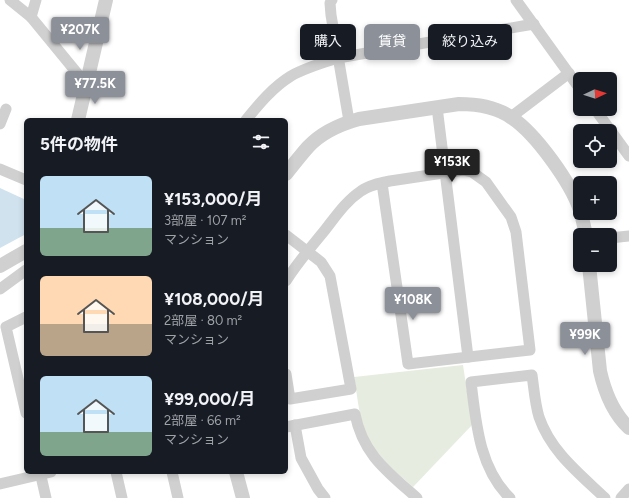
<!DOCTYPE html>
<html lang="ja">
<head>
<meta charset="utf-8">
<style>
	:root { --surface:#171b24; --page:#20242c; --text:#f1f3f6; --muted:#9ea1a6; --accent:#8c9099 }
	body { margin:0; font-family:Figtree,"Noto Sans JP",sans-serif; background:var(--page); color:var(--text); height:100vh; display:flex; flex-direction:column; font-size:15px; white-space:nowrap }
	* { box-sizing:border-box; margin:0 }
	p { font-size:13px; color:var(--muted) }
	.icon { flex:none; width:22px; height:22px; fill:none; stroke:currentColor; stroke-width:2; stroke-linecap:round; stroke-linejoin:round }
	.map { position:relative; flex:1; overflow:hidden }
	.sheet { position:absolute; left:24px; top:118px; width:264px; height:356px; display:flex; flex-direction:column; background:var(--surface); border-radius:6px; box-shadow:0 2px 6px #0003 }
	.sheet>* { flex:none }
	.hud { position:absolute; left:300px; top:24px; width:269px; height:36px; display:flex; gap:8px }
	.needle { width:26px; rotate:86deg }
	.tools { position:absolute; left:573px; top:72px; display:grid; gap:8px }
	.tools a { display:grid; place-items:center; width:44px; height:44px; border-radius:6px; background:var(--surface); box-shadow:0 2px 6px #0003; font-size:20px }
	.price { position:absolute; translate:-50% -34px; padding:0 9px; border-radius:4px; background:var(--accent); color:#fff; font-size:13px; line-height:26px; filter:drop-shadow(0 1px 2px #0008) }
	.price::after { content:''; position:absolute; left:50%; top:24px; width:12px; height:9px; margin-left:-6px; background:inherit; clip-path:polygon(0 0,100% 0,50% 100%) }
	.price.active { background:#222; color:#fff }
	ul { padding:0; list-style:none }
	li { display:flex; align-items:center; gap:12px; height:100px; padding:0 16px }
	li span { display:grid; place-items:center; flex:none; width:112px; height:80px; border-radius:6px; color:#555 }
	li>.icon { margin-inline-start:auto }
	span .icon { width:48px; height:48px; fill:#fffc; stroke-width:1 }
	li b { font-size:17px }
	h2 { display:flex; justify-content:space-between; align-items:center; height:48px; padding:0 16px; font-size:17px }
	.tag { padding:0 14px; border-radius:6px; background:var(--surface); box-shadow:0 2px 6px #0003; font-size:14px; line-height:36px }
	.tag.active { background:var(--accent); color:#fff }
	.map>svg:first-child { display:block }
	.green { fill:#e6ecdf }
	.water { fill:#cfe2ee }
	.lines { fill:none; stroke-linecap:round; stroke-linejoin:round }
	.minor { stroke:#d0d0d0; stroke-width:11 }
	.tertiary { stroke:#d0d0d0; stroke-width:14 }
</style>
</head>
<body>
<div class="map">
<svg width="629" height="498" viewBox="0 0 629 498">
	<rect width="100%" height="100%" fill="#fff"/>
	<path class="green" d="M463,365l9,60 -59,62c-15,-14 -35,-28 -44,-47 -10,-18 -11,-42 -15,-63z"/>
	<polygon class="water" points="0,188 26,200 26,234 0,248"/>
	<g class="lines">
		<g class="minor">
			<polyline points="10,0 31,17 86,84"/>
			<polyline points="332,0 330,3 331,15 349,121"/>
			<polyline points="516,0 580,89"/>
			<polyline points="31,17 36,0"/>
			<polyline points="437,107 468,357"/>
			<polyline points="595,109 629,156"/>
			<polyline points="511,117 569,73"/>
			<path d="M246,120c13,-16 27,-33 45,-44 14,-8 31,-13 47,-18l196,-34"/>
			<polyline points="0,124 6,109"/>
			<polyline points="0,169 26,180"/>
			<polyline points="286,235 321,262 330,276 351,389 290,399 286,374"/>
			<polyline points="610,238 629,236"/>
			<path d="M286,281c11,-18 26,-35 39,-51 11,-14 21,-29 36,-39 8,-6 19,-8 29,-10l73,-11 9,2 14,10 25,35 5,15 14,118 -122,14 -26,-181"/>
			<polyline points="0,289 26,270"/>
			<polyline points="26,317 6,327 26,413"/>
			<polyline points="295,425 301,458 318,489 325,498"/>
			<path d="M286,427l69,-13c8,41 33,58 62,84"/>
			<polyline points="40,472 46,498"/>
			<polyline points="116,472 122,498"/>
			<polyline points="172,472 178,498"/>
			<polyline points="0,484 51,472"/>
			<path d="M510,498c-31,-30 -34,-76 -39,-116l61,-7c2,14 3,29 7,42 12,35 41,57 66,81"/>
			<polyline points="621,498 629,489"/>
		</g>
		<g class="tertiary">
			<polyline points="78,120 106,0"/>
			<path d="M286,174c7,-9 14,-18 22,-27 13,-14 33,-23 51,-28l100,-15c18,0 38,3 53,14 24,16 59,65 68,92"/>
			<polyline points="581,213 586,235"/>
			<path d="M589,265l11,106c5,22 13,42 29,57"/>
			<polyline points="0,266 26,251"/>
			<polyline points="236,472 243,498"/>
		</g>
	</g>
</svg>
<div class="tools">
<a><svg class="needle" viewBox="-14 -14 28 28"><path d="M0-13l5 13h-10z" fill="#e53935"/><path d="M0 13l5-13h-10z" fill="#9ea1a6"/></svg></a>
<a><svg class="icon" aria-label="locate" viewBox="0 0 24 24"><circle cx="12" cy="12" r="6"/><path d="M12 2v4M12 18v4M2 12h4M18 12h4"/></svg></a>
<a>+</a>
<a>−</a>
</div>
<b class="price" style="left:80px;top:51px">¥207K</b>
<b class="price" style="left:95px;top:105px">¥77.5K</b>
<b class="price active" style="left:452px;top:183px">¥153K</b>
<b class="price" style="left:413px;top:321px">¥108K</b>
<b class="price" style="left:585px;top:356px">¥99K</b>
<div class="hud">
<a class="tag">購入</a>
<a class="tag active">賃貸</a>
<a class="tag">絞り込み</a>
</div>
<section class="sheet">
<h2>5件の物件<svg class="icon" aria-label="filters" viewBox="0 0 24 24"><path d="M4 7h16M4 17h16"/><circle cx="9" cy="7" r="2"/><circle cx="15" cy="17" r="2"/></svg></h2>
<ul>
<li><span style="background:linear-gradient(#bfe0f5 65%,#7fa58c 0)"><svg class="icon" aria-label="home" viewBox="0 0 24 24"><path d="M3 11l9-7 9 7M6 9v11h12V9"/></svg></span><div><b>¥153,000/月</b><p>3部屋 · 107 m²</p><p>マンション</p></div></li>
<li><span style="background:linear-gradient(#ffd9b3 60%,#b9a48a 0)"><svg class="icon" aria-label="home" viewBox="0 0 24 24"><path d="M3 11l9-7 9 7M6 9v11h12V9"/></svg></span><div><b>¥108,000/月</b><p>2部屋 · 80 m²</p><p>マンション</p></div></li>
<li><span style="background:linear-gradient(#bfe0f5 70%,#7fa58c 0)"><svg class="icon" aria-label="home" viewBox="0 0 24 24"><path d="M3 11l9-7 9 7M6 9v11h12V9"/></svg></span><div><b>¥99,000/月</b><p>2部屋 · 66 m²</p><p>マンション</p></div></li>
</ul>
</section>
</div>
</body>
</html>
